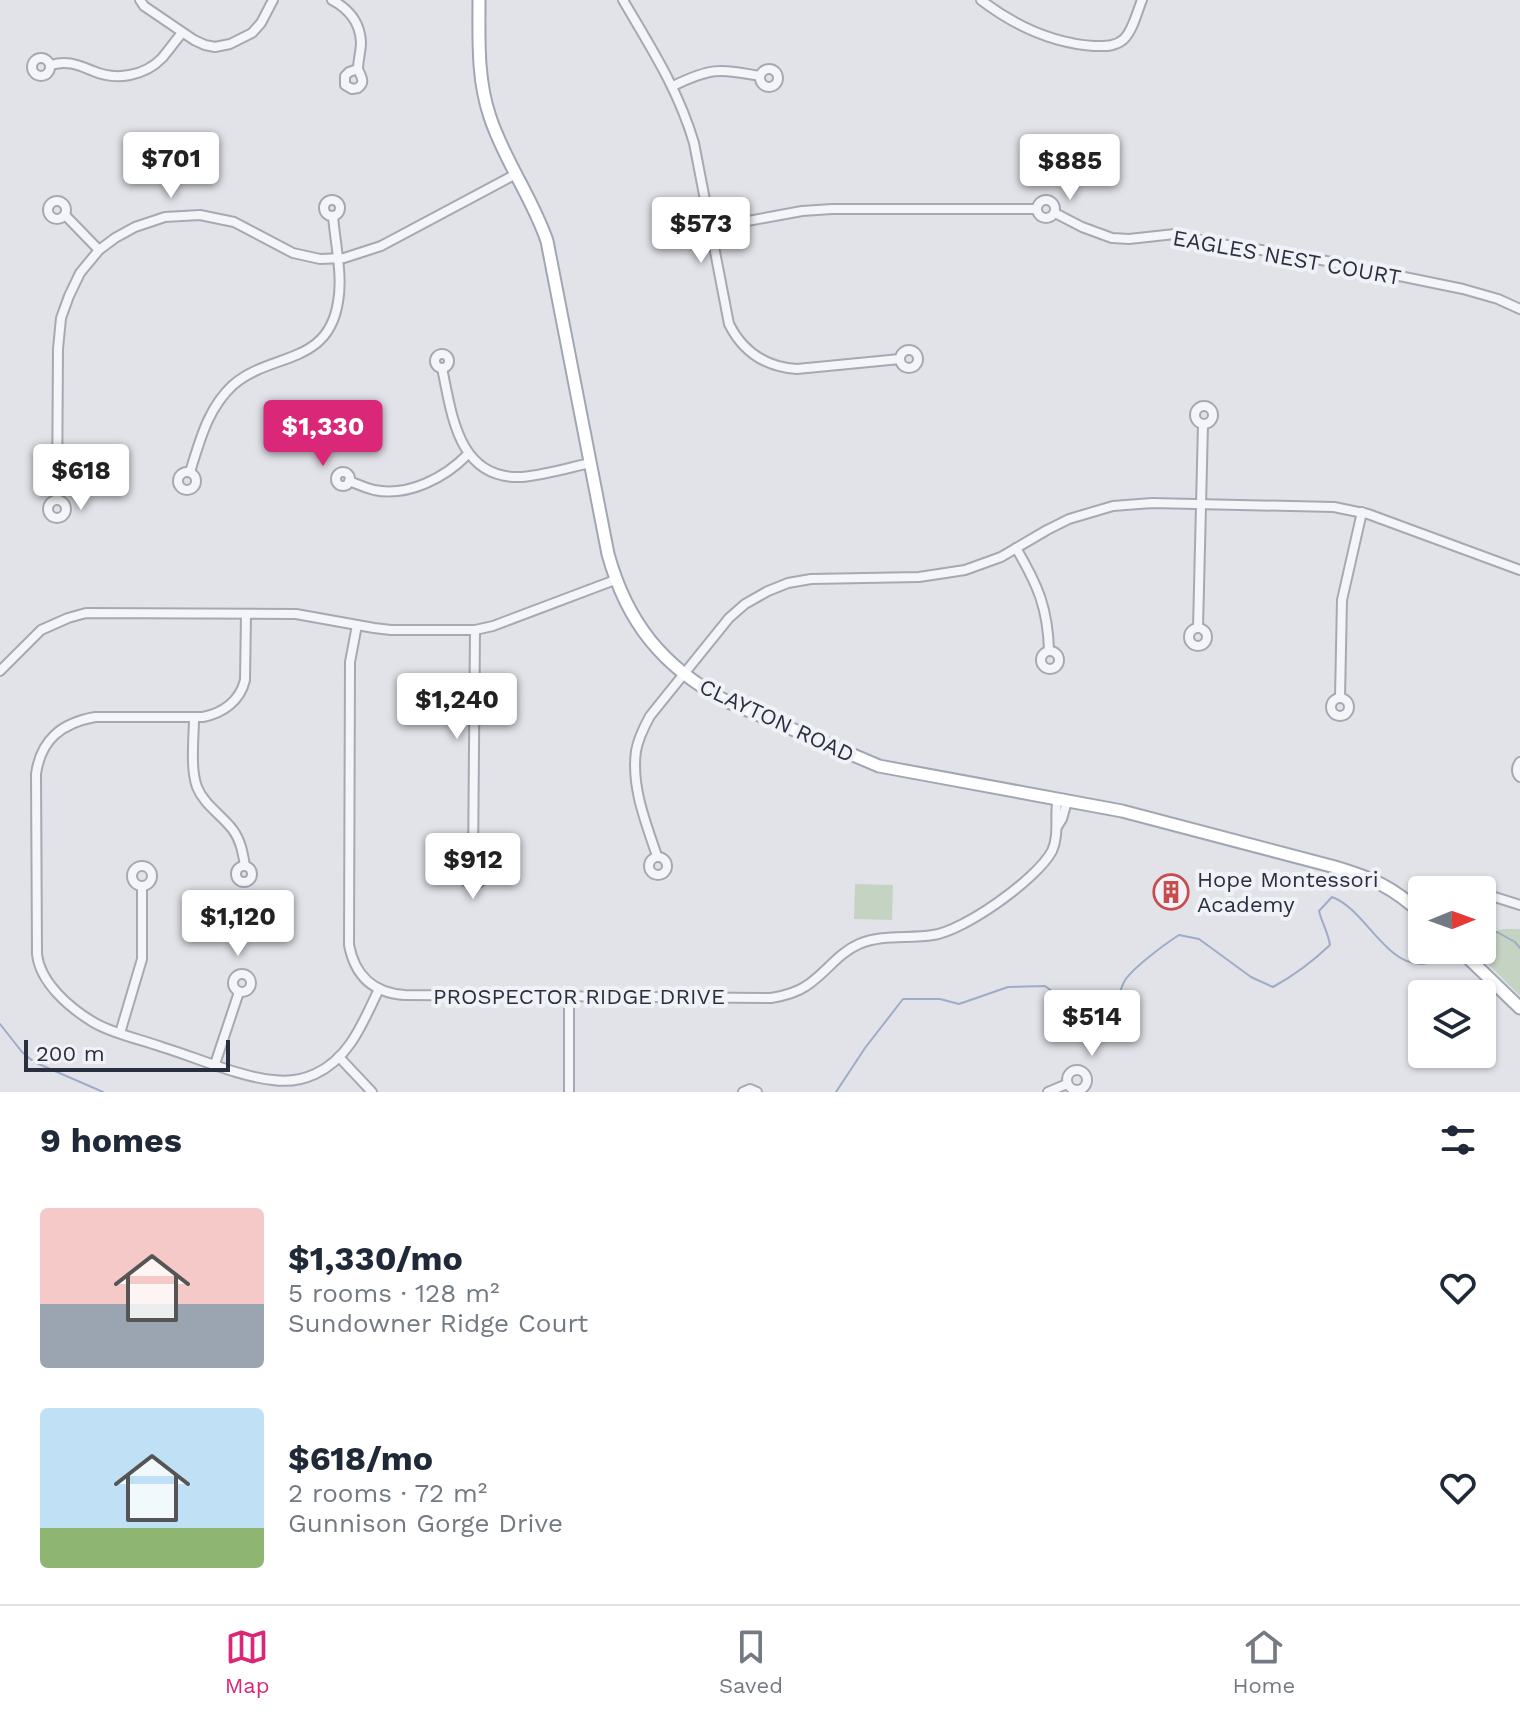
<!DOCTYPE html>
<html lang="en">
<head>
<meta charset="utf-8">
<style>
	:root { --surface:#fff; --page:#f2f2f3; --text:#1f2937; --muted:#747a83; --line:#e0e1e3; --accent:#db2777 }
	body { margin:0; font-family:"Work Sans",sans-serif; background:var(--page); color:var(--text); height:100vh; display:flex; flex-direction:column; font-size:30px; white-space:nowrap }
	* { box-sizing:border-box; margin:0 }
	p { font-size:26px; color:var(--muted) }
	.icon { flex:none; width:44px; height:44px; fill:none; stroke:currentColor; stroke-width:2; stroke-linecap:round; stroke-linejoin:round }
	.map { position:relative; height:1092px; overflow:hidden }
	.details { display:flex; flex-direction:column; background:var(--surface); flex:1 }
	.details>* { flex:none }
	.needle { width:52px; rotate:89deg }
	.controls { position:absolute; left:1408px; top:876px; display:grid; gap:16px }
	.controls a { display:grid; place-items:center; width:88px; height:88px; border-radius:8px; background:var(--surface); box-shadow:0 2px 6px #0004; font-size:40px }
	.scale { position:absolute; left:24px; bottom:20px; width:206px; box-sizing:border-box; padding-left:8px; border:4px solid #2a2f40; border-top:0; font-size:22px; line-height:28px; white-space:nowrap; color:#2a2f40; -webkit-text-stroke:6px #f1f2f7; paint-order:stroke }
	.price { position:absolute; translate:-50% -68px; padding:0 18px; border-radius:8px; background:#fff; color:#222; font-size:26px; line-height:52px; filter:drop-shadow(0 2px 4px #0008) }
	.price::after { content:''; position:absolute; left:50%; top:48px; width:24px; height:18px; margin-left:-12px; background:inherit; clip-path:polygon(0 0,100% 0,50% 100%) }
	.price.on { background:var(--accent); color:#fff }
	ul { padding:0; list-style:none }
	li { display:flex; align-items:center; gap:24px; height:200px; padding:0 40px }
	li span { display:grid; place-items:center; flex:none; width:224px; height:160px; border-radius:8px; color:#555 }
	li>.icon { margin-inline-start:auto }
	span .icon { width:96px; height:96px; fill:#fffc; stroke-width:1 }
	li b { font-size:34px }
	h2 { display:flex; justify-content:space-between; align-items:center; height:96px; padding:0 40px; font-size:34px }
	.tabs { display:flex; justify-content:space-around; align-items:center; height:112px; border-top:2px solid var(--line); background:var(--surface); font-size:22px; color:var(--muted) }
	.tabs a { display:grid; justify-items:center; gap:4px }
	.tabs .on { color:var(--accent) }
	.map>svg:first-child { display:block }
	.park { fill:#c5d3c3 }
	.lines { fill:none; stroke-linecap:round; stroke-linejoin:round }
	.stream { stroke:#9eacc7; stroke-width:2 }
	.minor-casing { stroke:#a6a9b3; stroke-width:12 }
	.major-casing { stroke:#a1a6b4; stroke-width:15 }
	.minor { stroke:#f4f5f8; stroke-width:8 }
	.major { stroke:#fff; stroke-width:11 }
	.labels { text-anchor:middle; stroke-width:8; stroke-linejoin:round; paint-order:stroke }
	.street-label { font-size:22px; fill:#2a2f40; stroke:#f1f2f7 }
	.poi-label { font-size:22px; fill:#2a2f40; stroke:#f1f2f7; text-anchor:start }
</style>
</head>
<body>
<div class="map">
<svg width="1520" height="1092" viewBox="0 0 1520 1092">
	<rect width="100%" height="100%" fill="#e1e3e9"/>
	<g class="park">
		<polygon points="855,884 893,885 892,920 854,919"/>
		<polygon points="1504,929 1520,929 1520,996 1474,950 1482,950 1482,934"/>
	</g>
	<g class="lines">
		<g class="stream">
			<polyline points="1482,934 1497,932 1515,942 1520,948"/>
			<polyline points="0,1024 22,1052 34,1062 103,1092"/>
			<path d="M836,1092l29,-44 38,-49h37l19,5 49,-17 37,-1 23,17 41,7c11,-12 9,-16 15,-28 7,-13 41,-38 55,-47l20,4 52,38 22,10c22,-12 39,-25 57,-42 -2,-13 -8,-22 -11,-34l13,-14c33,12 53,68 90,67 11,0 19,-9 28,-14"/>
		</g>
		<defs>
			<g id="minor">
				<polyline points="140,0 144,6 194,40 205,45 215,47 230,44 252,33 261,23 273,0"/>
				<path d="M332,0c17,9 28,23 29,42 0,10 -3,18 -3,27"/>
				<path d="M623,0c28,48 55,89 71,143l35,181c14,28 37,43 68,45l103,-10"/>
				<path d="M981,0c34,26 70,43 113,46 11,0 21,1 30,-7 9,-9 13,-27 18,-39"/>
				<circle cx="41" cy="67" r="9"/>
				<path d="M51,65c16,-5 27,0 42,6 23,10 52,5 69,-13 7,-8 13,-17 20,-25"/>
				<circle cx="769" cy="78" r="9"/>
				<path d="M358,69c3,8 8,13 0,19l-6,1 -7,-4v-9l4,-4z"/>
				<path d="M673,86c39,-19 46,-17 87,-10"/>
				<circle cx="1046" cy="209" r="9"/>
				<circle cx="332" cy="208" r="8"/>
				<circle cx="57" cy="210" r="9"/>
				<polyline points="1055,213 1082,227 1112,238 1129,239 1175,234 1213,243 1302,256 1463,289 1498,299 1520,309"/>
				<polyline points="65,215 99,250"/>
				<polyline points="710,228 802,211 832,209 1037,209"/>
				<circle cx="909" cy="359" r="9"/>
				<circle cx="442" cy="361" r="7"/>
				<path d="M442,368c10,47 16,112 80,109 23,-2 46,-9 68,-14"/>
				<circle cx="1204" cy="415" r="9"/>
				<circle cx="187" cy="481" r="9"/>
				<path d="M190,472c10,-32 18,-64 43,-87 38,-33 95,-19 105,-83 5,-26 -3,-60 -5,-86"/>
				<circle cx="343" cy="479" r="7"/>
				<path d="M349,481c8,3 17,7 25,9 34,7 71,-12 94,-36"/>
				<polyline points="57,500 58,349 61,318 69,296 80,273 99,250 115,238 135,227 165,217 200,215 234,222 293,253 320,259 344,258 381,246 516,174"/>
				<circle cx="57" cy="509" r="9"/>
				<path d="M1016,548c22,37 32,61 33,103"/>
				<path d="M246,614l-1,66c-5,21 -22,33 -42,37h-108c-33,6 -54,22 -59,57l1,180c3,29 33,54 56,68 20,12 47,17 69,25 33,10 78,30 111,33 14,2 29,0 42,-6 35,-16 48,-52 64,-85"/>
				<path d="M357,625l-7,37 -1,283c6,31 24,48 56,50l366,3c12,-2 25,-5 35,-12 19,-12 32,-33 53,-42 24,-10 49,-5 74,-9 31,-4 104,-56 119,-84 7,-15 3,-32 5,-48l6,-4"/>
				<circle cx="1198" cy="637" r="9"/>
				<polyline points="1198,628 1203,424"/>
				<circle cx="1050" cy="660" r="9"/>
				<polyline points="0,671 41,630 68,618 86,613 296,614 374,628 391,630 475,630 493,626 615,580"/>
				<polyline points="1340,697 1342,600 1362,512"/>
				<circle cx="1340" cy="707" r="9"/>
				<path d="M194,717c0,21 -4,51 3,70 7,18 25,28 36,43 8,11 10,24 12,36"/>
				<path d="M1520,762c-4,5 -4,11 0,15"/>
				<polyline points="1057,827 1062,819 1066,805 1063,799"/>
				<path d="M657,856c-11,-33 -26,-69 -21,-105 2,-12 8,-24 14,-35l79,-98 16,-14 23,-13 20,-8 23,-4 108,-2 46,-7 36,-13 46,-27 22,-11 44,-13 39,-3 182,4 34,7 152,56"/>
				<circle cx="658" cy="866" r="9"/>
				<polyline points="473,865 480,869 483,875 480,882 473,885 465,881 463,873 467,867 473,865 475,630"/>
				<circle cx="244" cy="874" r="8"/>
				<circle cx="142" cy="876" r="10"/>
				<polyline points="1482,893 1520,905"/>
				<circle cx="242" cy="983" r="9"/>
				<polyline points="569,996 569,1092"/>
				<polyline points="120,1033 142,959 142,886"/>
				<polyline points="339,1057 372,1092"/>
				<polyline points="215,1064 239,992"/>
				<circle cx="1077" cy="1080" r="10"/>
				<polyline points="743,1092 750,1089 757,1092"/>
				<polyline points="1048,1092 1067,1084"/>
			</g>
			<g id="major">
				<path d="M479,0c0,39 -2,79 11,117 14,43 42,80 57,124l61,313c19,69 55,113 118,147l153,65 243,45 213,56c37,11 58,20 87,47"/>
				<polyline points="1460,950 1520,1008"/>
			</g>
		</defs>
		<use href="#minor" class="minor-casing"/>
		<use href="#major" class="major-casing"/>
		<use href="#minor" class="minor"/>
		<use href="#major" class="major"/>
	</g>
	<defs>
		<symbol id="building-ring" viewBox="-11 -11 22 22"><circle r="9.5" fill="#f1f2f7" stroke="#c84c4e" stroke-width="1.5"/><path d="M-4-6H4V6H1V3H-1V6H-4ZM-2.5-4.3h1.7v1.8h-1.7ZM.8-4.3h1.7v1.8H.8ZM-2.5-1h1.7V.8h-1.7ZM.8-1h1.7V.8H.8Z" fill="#c84c4e"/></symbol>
	</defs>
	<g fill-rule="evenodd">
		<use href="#building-ring" x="1151" y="872" width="40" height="40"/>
	</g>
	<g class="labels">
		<g class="street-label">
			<text transform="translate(1287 257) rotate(10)" y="8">EAGLES NEST COURT</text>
			<text transform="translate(777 720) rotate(25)" y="8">CLAYTON ROAD</text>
			<text x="579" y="1004">PROSPECTOR RIDGE DRIVE</text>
		</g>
		<g class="poi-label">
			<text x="1197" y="887">Hope Montessori<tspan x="1197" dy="25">Academy</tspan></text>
		</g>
	</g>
</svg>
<div class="controls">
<a><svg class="needle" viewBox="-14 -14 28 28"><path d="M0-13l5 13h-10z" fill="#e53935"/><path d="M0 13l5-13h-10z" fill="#747a83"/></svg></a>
<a><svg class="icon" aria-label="layers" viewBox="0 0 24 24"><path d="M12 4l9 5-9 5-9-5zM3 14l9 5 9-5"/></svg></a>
</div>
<div class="scale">200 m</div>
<b class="price" style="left:171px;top:200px">$701</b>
<b class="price" style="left:1070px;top:202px">$885</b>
<b class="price" style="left:701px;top:265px">$573</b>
<b class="price on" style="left:323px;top:468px">$1,330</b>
<b class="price" style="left:81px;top:512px">$618</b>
<b class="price" style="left:457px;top:741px">$1,240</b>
<b class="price" style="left:473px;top:901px">$912</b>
<b class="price" style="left:238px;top:958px">$1,120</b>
<b class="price" style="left:1092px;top:1058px">$514</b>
</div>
<section class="details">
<h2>9 homes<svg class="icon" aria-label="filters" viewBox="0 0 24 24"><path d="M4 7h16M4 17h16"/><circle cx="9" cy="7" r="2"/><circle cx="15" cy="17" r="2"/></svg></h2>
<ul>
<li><span style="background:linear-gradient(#f6c9c9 60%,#9aa5b1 0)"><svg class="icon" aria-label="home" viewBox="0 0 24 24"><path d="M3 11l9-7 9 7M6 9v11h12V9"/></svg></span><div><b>$1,330/mo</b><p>5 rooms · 128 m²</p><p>Sundowner Ridge Court</p></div><svg class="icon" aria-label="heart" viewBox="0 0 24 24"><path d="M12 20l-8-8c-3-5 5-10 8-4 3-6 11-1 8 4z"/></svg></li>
<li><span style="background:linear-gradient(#bfe0f5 75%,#8fb573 0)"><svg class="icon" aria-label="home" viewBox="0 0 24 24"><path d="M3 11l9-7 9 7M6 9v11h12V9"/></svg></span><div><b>$618/mo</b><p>2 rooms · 72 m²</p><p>Gunnison Gorge Drive</p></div><svg class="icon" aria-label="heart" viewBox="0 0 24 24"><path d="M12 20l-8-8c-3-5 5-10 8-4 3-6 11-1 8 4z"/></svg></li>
</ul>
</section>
<nav class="tabs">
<a class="on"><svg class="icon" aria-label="map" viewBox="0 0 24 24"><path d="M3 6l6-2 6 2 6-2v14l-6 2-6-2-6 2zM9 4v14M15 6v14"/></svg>Map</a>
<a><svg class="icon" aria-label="saved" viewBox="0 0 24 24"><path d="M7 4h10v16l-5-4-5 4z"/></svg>Saved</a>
<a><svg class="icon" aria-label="home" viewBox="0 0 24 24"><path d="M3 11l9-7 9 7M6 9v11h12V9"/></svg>Home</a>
</nav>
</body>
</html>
